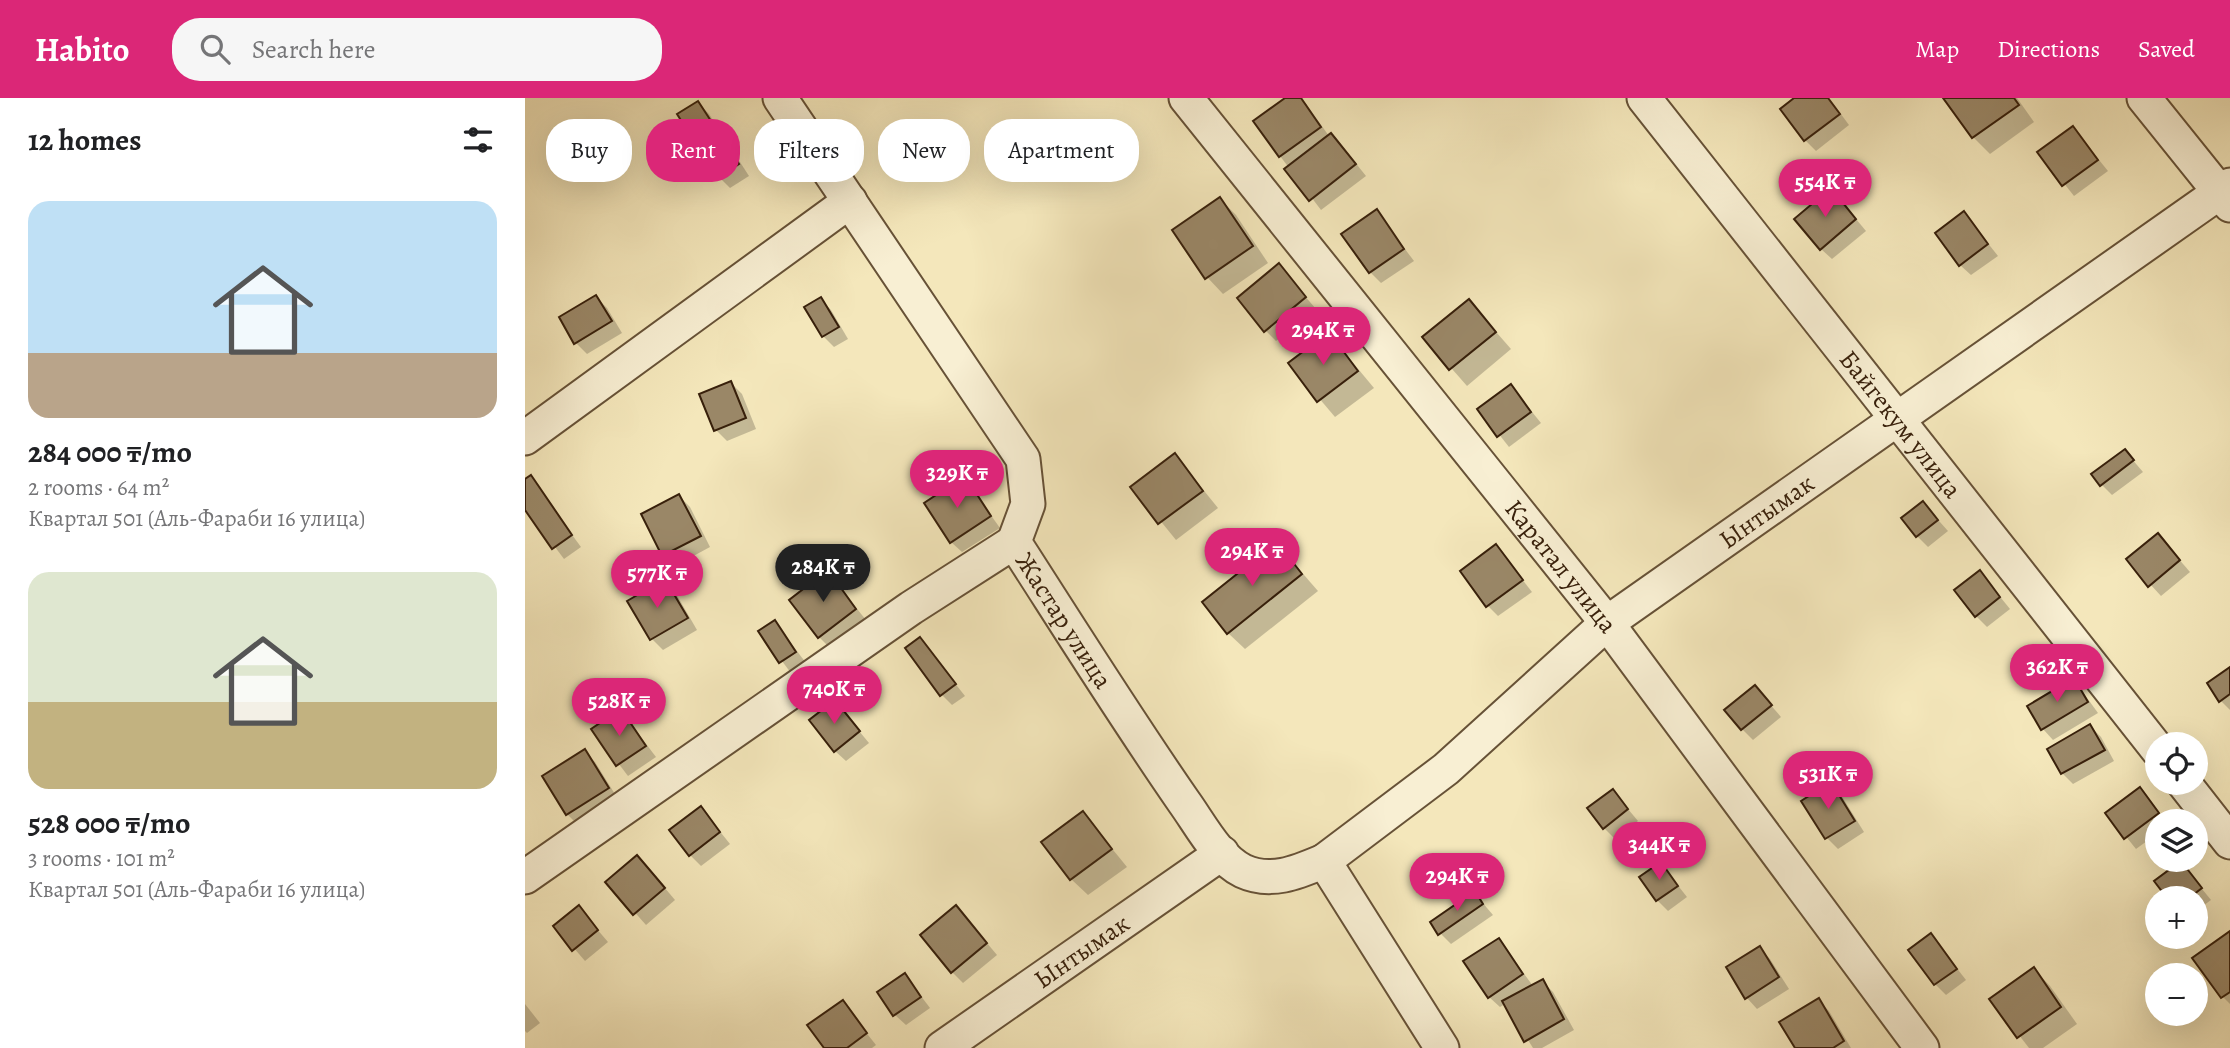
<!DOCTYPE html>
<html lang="en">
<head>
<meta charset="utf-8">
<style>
	:root { --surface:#fff; --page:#f6f6f6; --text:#202124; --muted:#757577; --accent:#db2777 }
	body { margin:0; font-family:Alegreya,serif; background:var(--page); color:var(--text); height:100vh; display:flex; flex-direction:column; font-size:26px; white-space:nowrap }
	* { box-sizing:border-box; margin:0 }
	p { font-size:23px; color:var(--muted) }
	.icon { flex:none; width:38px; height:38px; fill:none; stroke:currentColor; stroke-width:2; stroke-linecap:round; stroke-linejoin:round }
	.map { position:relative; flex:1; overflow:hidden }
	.side { display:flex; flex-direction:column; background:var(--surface); width:525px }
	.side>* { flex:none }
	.banner { position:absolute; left:21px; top:21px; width:665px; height:63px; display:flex; gap:14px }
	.buttons { position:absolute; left:1620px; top:634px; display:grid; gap:14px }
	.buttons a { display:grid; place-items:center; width:63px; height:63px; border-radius:50%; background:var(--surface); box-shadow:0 7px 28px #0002; font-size:35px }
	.price { position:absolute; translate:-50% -60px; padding:0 16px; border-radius:24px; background:var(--accent); color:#fff; font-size:23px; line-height:46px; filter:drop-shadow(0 2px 4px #0008) }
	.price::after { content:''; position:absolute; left:50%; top:42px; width:21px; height:16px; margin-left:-10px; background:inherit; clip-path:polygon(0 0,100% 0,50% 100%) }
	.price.on { background:#222; color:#fff }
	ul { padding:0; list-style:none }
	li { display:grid; align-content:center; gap:14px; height:371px; padding:0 28px }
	li span { display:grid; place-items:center; height:217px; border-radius:21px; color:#555 }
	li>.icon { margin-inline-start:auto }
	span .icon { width:126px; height:126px; fill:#fffc; stroke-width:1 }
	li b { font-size:30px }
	h2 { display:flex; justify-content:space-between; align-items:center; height:84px; padding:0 28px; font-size:30px }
	.tag { padding:0 24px; border-radius:28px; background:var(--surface); box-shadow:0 7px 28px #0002; font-size:24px; line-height:63px }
	.tag.on { background:var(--accent); color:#fff }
	header { display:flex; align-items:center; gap:42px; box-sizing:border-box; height:98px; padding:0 35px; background:var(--accent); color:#fff }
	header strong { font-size:33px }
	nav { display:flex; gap:38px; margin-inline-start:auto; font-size:24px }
	.search { width:490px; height:63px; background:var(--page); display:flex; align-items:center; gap:18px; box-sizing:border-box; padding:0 24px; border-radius:28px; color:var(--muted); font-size:26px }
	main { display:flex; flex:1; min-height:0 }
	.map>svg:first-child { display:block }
	.shadow { fill:#0003 }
	.building { fill:#9a8767; stroke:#38200b; stroke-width:2 }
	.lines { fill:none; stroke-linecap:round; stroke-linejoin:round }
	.minor-casing { stroke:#675237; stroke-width:37 }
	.minor { stroke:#f8efd3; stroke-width:33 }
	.labels { text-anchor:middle; stroke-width:5; stroke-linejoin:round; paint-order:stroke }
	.street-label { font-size:26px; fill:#38200b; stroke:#f8efd3 }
</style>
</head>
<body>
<header>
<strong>Habito</strong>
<div class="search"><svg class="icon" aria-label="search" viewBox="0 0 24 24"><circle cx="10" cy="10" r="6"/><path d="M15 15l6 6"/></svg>Search here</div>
<nav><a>Map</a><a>Directions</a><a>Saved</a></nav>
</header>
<main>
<section class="side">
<h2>12 homes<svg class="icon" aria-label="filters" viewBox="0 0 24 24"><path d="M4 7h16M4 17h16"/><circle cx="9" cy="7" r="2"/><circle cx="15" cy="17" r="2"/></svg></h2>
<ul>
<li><span style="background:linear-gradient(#bfe0f5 70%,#b9a48a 0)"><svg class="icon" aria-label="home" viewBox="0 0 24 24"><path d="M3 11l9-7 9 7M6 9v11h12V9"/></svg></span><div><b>284 000 ₸/mo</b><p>2 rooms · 64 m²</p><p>Квартал 501 (Аль-Фараби 16 улица)</p></div></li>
<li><span style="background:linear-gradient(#dfe7d0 60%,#c2b280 0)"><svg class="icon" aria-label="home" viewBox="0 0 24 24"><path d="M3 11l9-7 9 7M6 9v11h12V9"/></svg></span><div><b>528 000 ₸/mo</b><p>3 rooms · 101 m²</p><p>Квартал 501 (Аль-Фараби 16 улица)</p></div></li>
</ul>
</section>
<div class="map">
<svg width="1705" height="950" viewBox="0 0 1705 950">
	<rect width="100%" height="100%" fill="#f4e7bb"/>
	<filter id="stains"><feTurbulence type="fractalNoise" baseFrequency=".00286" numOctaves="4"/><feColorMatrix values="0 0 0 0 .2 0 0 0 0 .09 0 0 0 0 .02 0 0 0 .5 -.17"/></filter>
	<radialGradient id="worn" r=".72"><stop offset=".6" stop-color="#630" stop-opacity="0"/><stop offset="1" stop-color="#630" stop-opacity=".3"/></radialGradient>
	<g class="shadow">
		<polygon points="763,0 776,0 781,6 804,38 817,48 841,78 796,112 755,58"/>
		<polygon points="1272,0 1304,0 1324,27 1291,53 1280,42"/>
		<polygon points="1420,0 1492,0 1509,24 1465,56 1448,39"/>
		<polygon points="173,5 184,16 224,78 205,90 194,79"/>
		<polygon points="1548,30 1583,73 1549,98 1515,55"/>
		<polygon points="695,101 711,117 743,165 698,196 682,179"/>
		<polygon points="1316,103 1341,133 1307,161 1296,151"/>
		<polygon points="852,114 889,163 856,185 845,174"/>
		<polygon points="1439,115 1473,158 1446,177 1435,167"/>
		<polygon points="754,168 791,211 751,243 740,232"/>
		<polygon points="71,199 82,210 97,235 62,256 51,245"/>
		<polygon points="296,201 306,212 323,241 309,249 298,238 281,210"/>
		<polygon points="944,203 986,251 942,288 899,239"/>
		<polygon points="804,236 849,290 810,319 765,266"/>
		<polygon points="206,285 217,296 231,331 202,343 191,332"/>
		<polygon points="986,288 1016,325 984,349 954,311"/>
		<polygon points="1600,353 1618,374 1587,397 1576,386"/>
		<polygon points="650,357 693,410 651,442 608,389"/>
		<polygon points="5,380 56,449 39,461 0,409 0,384"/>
		<polygon points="440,381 475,430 437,454 426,444"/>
		<polygon points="154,398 165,409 185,449 150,468 139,457"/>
		<polygon points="1398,405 1423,433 1403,449 1392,438"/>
		<polygon points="1633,437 1665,474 1636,498 1603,462"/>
		<polygon points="752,446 793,493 720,551 703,535"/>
		<polygon points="971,448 1007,494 973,518 962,507"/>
		<polygon points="1455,474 1485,511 1462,529 1451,518"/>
		<polygon points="303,475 341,522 305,550 294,539"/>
		<polygon points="140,484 150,494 172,532 138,552 127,541 105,504"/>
		<polygon points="250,524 281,565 266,575 235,534"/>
		<polygon points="395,541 440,598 427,607 417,597"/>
		<polygon points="1705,571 1705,612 1695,602"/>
		<polygon points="1549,582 1573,615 1528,642 1518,631"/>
		<polygon points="1230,589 1256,619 1228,642 1217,631"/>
		<polygon points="310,604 344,645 321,663 310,653"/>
		<polygon points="96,613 131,659 103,678 68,632"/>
		<polygon points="1565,628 1576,639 1589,663 1548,686 1537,675"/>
		<polygon points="59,653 70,664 93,701 53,727 42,716"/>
		<polygon points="1305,687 1316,697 1339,734 1313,751 1302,740 1279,703"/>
		<polygon points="1615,691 1641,723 1633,723 1633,735 1611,751 1582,715"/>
		<polygon points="1088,693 1113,723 1090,741 1079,730"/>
		<polygon points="176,710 205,746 176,768 165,757"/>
		<polygon points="558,715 602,769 563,797 546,781"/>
		<polygon points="1656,765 1686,802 1671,813 1671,800 1644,800"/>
		<polygon points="1136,766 1162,799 1143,813 1132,802"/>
		<polygon points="123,770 150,802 121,827 83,784"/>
		<polygon points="950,796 968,817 926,846 915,835"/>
		<polygon points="54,810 83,844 60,863 30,828"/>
		<polygon points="441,820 472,857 438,885 427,874"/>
		<polygon points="1705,835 1705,906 1698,899"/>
		<polygon points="1406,837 1441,882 1421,897 1410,886"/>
		<polygon points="974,842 1008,888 1017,883 1028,894 1049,932 1017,950 1008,950 980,906 975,909 964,899"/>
		<polygon points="1235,850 1245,861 1264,891 1232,911 1222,900"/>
		<polygon points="1509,871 1525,888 1552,926 1518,950 1504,950 1466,901"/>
		<polygon points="380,877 405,910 381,927 370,917"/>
		<polygon points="1293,902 1304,913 1326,950 1272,950"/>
		<polygon points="317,904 351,947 347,950 301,950"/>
		<polygon points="0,906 15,925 2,935 0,933"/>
	</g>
	<g class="building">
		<polygon points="760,0 776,0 796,29 754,59 728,23"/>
		<polygon points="1269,0 1303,0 1315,16 1279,43 1255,11"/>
		<polygon points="1418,0 1489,0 1494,7 1447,40"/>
		<polygon points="173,3 214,66 193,80 152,16"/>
		<polygon points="1548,28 1573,62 1537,88 1512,54"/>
		<polygon points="806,35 831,66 784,103 759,71"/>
		<polygon points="1306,90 1331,121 1295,152 1269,121"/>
		<polygon points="695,99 728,148 680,181 647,132"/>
		<polygon points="852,111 879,151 844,175 816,136"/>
		<polygon points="1439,113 1463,146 1434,168 1410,135"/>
		<polygon points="754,165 781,199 739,234 712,200"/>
		<polygon points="71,197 87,223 49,246 34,219"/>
		<polygon points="296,199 314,229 297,239 279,209"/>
		<polygon points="944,201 971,234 924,272 897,239"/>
		<polygon points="804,234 833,273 792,304 763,265"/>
		<polygon points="206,283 221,320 189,333 174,296"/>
		<polygon points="986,286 1006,314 972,339 952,311"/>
		<polygon points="1600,351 1609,362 1575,388 1566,376"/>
		<polygon points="650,355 678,393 633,426 605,389"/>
		<polygon points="6,377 47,437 27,451 0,412 0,381"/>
		<polygon points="440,378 466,418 425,445 399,405"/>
		<polygon points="154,396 176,438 137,458 116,416"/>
		<polygon points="1398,403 1413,422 1391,439 1376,420"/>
		<polygon points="1633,435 1655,462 1623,489 1601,461"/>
		<polygon points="752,444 777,476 702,536 677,504"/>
		<polygon points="971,446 998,482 961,509 935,473"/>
		<polygon points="303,472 331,511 293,540 264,502"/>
		<polygon points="1455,472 1475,499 1450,519 1429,492"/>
		<polygon points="140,481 163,520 125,542 102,503"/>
		<polygon points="250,522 271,554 254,565 233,533"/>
		<polygon points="395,539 431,586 415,598 380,550"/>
		<polygon points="1705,569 1705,596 1694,604 1682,585"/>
		<polygon points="1549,580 1563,604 1516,632 1502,608"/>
		<polygon points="1230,587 1247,607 1216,632 1199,612"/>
		<polygon points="310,602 335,633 309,654 284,622"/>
		<polygon points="96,611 121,648 91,668 66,631"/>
		<polygon points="1565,626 1580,652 1536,676 1522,651"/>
		<polygon points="60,651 84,690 41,717 17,678"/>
		<polygon points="1306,684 1330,723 1300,741 1276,703"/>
		<polygon points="1615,689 1634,715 1599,741 1580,715"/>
		<polygon points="1088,691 1103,711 1078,731 1062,710"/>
		<polygon points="176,708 195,734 164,758 144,732"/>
		<polygon points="558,713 587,751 545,782 516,744"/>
		<polygon points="112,757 140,790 108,817 80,784"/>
		<polygon points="1656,763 1677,790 1664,800 1642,800 1629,783"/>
		<polygon points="1136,764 1153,788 1131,803 1114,779"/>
		<polygon points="950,793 958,806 913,837 905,824"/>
		<polygon points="54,807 73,832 47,853 28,828"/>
		<polygon points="431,807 462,845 426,875 395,837"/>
		<polygon points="1705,833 1705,894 1696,900 1667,860"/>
		<polygon points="1406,835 1432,871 1409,887 1383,852"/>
		<polygon points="974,840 998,876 963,900 938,863"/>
		<polygon points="1235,848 1254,879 1220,901 1201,869"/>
		<polygon points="1509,869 1536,909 1492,940 1464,901"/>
		<polygon points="380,875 396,899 368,918 352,894"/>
		<polygon points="1018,881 1039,921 999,944 977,903"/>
		<polygon points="1294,900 1319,943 1308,950 1270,950 1254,924"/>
		<polygon points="318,902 342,935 322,950 299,950 282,927"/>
	</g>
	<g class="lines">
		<defs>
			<g id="minor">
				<path id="s1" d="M255,0l243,361 5,45 -14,38c56,87 111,175 170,260 16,22 33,56 59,69 28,13 55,1 81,-10l118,187"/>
				<path id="s2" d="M661,0l421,525 315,425"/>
				<path id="s3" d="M1119,0l514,652"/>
				<polyline points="1619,0 1705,107"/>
				<polyline points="0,340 325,103"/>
				<polyline points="1658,684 1705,744"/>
				<path id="s4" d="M799,763l122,-92 161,-146 623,-438"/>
				<polyline points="0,779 386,510 489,444"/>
				<path id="s5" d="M417,950l280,-195"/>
			</g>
		</defs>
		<use href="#minor" class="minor-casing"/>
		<use href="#minor" class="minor"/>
	</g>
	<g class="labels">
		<g class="street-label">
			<text dy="9" stroke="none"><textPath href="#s3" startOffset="415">Байгекум улица</textPath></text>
			<text dy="9" stroke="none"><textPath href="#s4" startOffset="565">Ынтымак</textPath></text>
			<text dy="9" stroke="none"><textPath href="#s2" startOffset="600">Каратал улица</textPath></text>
			<text dy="9" stroke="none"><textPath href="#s1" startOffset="614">Жастар улица</textPath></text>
			<text dy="9" stroke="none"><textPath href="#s5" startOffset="170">Ынтымак</textPath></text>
		</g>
	</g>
	<rect width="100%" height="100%" filter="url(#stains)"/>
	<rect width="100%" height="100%" fill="url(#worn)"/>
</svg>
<div class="buttons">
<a><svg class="icon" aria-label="locate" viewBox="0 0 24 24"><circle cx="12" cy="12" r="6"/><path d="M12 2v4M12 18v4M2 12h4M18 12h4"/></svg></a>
<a><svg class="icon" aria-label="layers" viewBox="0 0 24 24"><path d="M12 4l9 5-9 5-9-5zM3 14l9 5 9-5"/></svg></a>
<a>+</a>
<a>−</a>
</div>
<b class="price" style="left:1300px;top:121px">554K ₸</b>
<b class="price" style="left:798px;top:269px">294K ₸</b>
<b class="price" style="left:432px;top:412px">329K ₸</b>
<b class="price" style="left:727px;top:490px">294K ₸</b>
<b class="price on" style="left:298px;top:506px">284K ₸</b>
<b class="price" style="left:132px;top:512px">577K ₸</b>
<b class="price" style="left:1532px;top:606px">362K ₸</b>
<b class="price" style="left:309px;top:628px">740K ₸</b>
<b class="price" style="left:94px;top:640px">528K ₸</b>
<b class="price" style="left:1303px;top:713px">531K ₸</b>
<b class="price" style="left:1134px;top:784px">344K ₸</b>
<b class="price" style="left:932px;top:815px">294K ₸</b>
<div class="banner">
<a class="tag">Buy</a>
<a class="tag on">Rent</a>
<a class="tag">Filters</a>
<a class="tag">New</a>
<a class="tag">Apartment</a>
</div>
</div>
</main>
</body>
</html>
